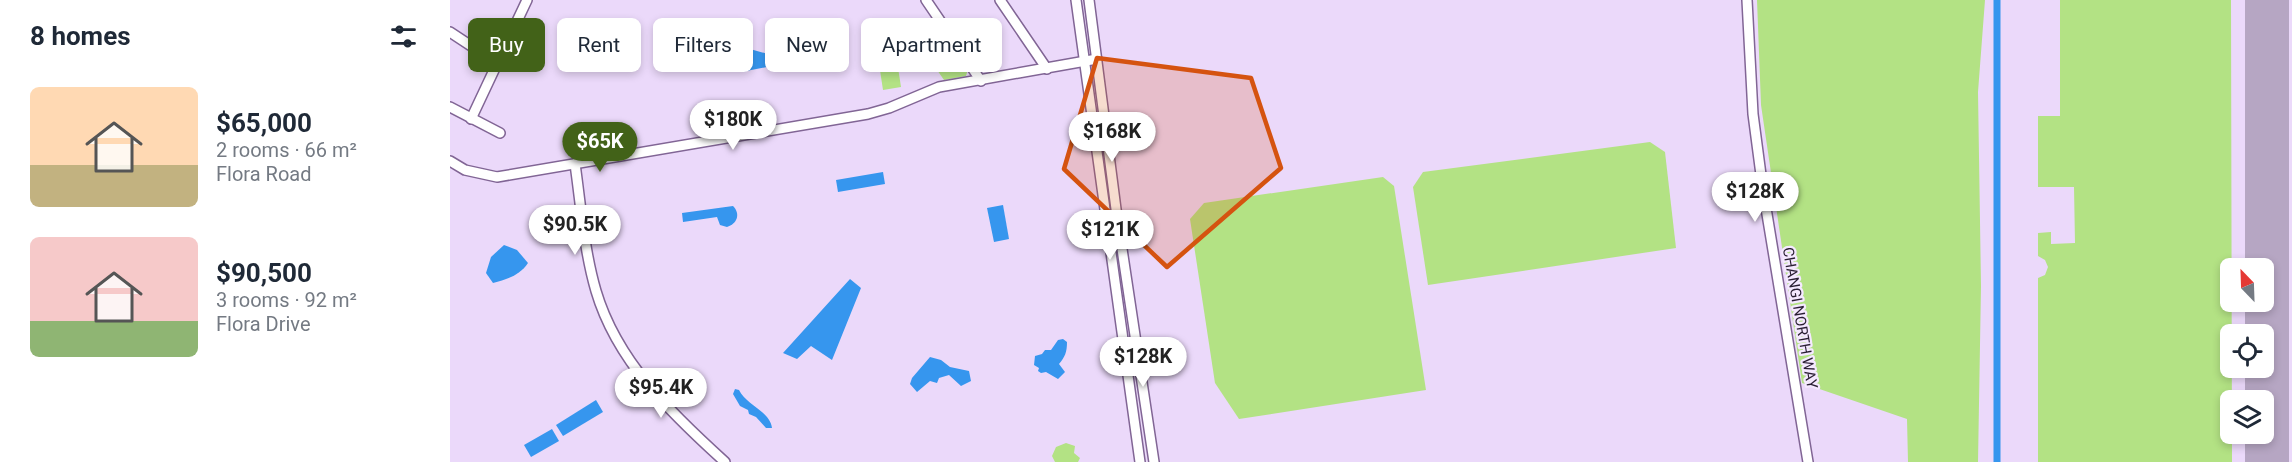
<!DOCTYPE html>
<html lang="en">
<head>
<meta charset="utf-8">
<style>
	:root { --surface:#fff; --page:#f2f2f3; --text:#1f2937; --muted:#747a83; --accent:#426218 }
	body { margin:0; font-family:Roboto,sans-serif; background:var(--page); color:var(--text); height:100vh; display:flex; flex-direction:column; font-size:22px; white-space:nowrap }
	* { box-sizing:border-box; margin:0 }
	p { font-size:20px; color:var(--muted) }
	.icon { flex:none; width:33px; height:33px; fill:none; stroke:currentColor; stroke-width:2; stroke-linecap:round; stroke-linejoin:round }
	.map { position:relative; flex:1; overflow:hidden }
	.side { display:flex; flex-direction:column; background:var(--surface); width:450px }
	.side>* { flex:none }
	.top-card { position:absolute; left:18px; top:18px; width:570px; height:54px; display:flex; gap:12px }
	.needle { width:39px; rotate:337deg }
	.controls { position:absolute; left:1770px; top:258px; display:grid; gap:12px }
	.controls a { display:grid; place-items:center; width:54px; height:54px; border-radius:9px; background:var(--surface); box-shadow:0 3px 9px #0003; font-size:30px }
	.price { position:absolute; translate:-50% -51px; padding:0 14px; border-radius:21px; background:#fff; color:#222; font-size:20px; line-height:39px; filter:drop-shadow(0 2px 3px #0008) }
	.price::after { content:''; position:absolute; left:50%; top:36px; width:18px; height:14px; margin-left:-9px; background:inherit; clip-path:polygon(0 0,100% 0,50% 100%) }
	.price.selected { background:var(--accent); color:#fff }
	ul { padding:0; list-style:none }
	li { display:flex; align-items:center; gap:18px; height:150px; padding:0 30px }
	li span { display:grid; place-items:center; flex:none; width:168px; height:120px; border-radius:9px; color:#555 }
	li>.icon { margin-inline-start:auto }
	span .icon { width:72px; height:72px; fill:#fffc; stroke-width:1 }
	li b { font-size:26px }
	h2 { display:flex; justify-content:space-between; align-items:center; height:72px; padding:0 30px; font-size:26px }
	.tag { padding:0 21px; border-radius:9px; background:var(--surface); box-shadow:0 3px 9px #0003; font-size:21px; line-height:54px }
	.tag.selected { background:var(--accent); color:#fff }
	main { display:flex; flex:1; min-height:0 }
	.map>svg:first-child { display:block }
	.green { fill:#b3e284 }
	.water { fill:#3696ee }
	.lines { fill:none; stroke-linecap:round; stroke-linejoin:round }
	.canal { stroke:#3696ee; stroke-width:7 }
	.runway { stroke:#b6a6c3; stroke-width:44 }
	.minor-casing { stroke:#816595; stroke-width:12 }
	.minor { stroke:#fff; stroke-width:9 }
	.marked { fill:#d55310; fill-opacity:0.2; stroke:#d55310; stroke-width:4.5; stroke-linejoin:round }
	.labels { text-anchor:middle; stroke-width:4.5; stroke-linejoin:round; paint-order:stroke }
	.street-label { font-size:15px; fill:#291e32; stroke:#f5e9ff }
</style>
</head>
<body>
<main>
<section class="side">
<h2>8 homes<svg class="icon" aria-label="filters" viewBox="0 0 24 24"><path d="M4 7h16M4 17h16"/><circle cx="9" cy="7" r="2"/><circle cx="15" cy="17" r="2"/></svg></h2>
<ul>
<li><span style="background:linear-gradient(#ffd9b3 65%,#c2b280 0)"><svg class="icon" aria-label="home" viewBox="0 0 24 24"><path d="M3 11l9-7 9 7M6 9v11h12V9"/></svg></span><div><b>$65,000</b><p>2 rooms · 66 m²</p><p>Flora Road</p></div></li>
<li><span style="background:linear-gradient(#f6c9c9 70%,#8fb573 0)"><svg class="icon" aria-label="home" viewBox="0 0 24 24"><path d="M3 11l9-7 9 7M6 9v11h12V9"/></svg></span><div><b>$90,500</b><p>3 rooms · 92 m²</p><p>Flora Drive</p></div></li>
</ul>
</section>
<div class="map">
<svg width="1842" height="462" viewBox="0 0 1842 462">
	<rect width="100%" height="100%" fill="#ebd9fa"/>
	<g class="green">
		<polygon points="1307,0 1535,0 1528,92 1531,286 1528,462 1458,462 1457,419 1352,383 1311,105"/>
		<polygon points="1610,0 1781,0 1782,462 1588,462 1588,278 1595,275 1598,267 1595,260 1588,256 1588,233 1601,232 1601,244 1625,243 1624,187 1588,187 1588,116 1610,116"/>
		<polygon points="441,22 446,53 429,56 424,24"/>
		<polygon points="491,28 518,69 516,76 494,80 468,42"/>
		<polygon points="446,55 451,87 433,90 428,57"/>
		<polygon points="1200,142 1215,152 1226,248 978,285 963,187 973,172"/>
		<polygon points="933,177 944,186 976,390 789,419 765,383 740,219 754,203"/>
		<polygon points="616,443 625,446 624,453 630,458 628,462 605,462 602,456 606,447"/>
	</g>
	<g class="water">
		<polygon points="300,49 318,54 320,64 317,67 291,72 288,70 286,59"/>
		<polygon points="433,172 435,184 388,192 386,180"/>
		<polygon points="553,205 559,239 544,242 537,208"/>
		<path d="M283,206c8,8 4,18 -6,21l-7,-2 -3,-8 -34,5 -1,-9z"/>
		<path d="M54,245l13,5 11,13c-8,12 -20,16 -35,20l-7,-10 5,-16z"/>
		<polygon points="400,279 411,288 382,360 361,346 347,359 333,353"/>
		<path d="M613,339l4,3c0,10 -2,15 -8,22l6,8 -7,7 -12,-7 -5,1 -3,-2 1,-3 -5,-3 1,-9 7,-2 3,-4h6l7,-10z"/>
		<polygon points="480,357 491,360 500,367 519,371 521,381 511,386 499,375 489,378 487,383 480,381 467,392 460,384 462,378"/>
		<path d="M285,389l4,1c7,15 31,21 33,38h-6l-10,-11 -7,-3 -1,-4 -8,-4 -7,-12z"/>
		<polygon points="146,400 153,412 113,436 106,425"/>
		<polygon points="102,429 109,441 81,457 74,445"/>
	</g>
	<g class="lines">
		<polyline class="canal" points="1547,0 1547,462"/>
		<polyline class="runway" points="1817,462 1817,0"/>
		<defs>
			<g id="minor">
				<polyline points="476,0 531,81"/>
				<polyline points="550,0 597,69"/>
				<polyline points="626,0 690,462"/>
				<polyline points="639,0 666,209 704,462"/>
				<polyline points="1297,0 1303,114 1313,190 1358,462"/>
				<polyline points="0,32 47,63"/>
				<polyline points="0,107 50,133"/>
				<polyline points="21,119 77,0"/>
				<polyline points="0,161 15,170 47,177 418,114 439,108 489,87 647,59"/>
				<path d="M125,164c6,42 9,86 21,127 21,71 76,123 129,171"/>
			</g>
		</defs>
		<use href="#minor" class="minor-casing"/>
		<use href="#minor" class="minor"/>
	</g>
	<path class="marked" d="M647,58l154,20 30,90 -114,99 -103,-98z"/>
	<g class="labels">
		<g class="street-label">
			<text transform="translate(1350 318) rotate(80)" y="5">CHANGI NORTH WAY</text>
		</g>
	</g>
</svg>
<div class="controls">
<a><svg class="needle" viewBox="-14 -14 28 28"><path d="M0-13l5 13h-10z" fill="#e53935"/><path d="M0 13l5-13h-10z" fill="#747a83"/></svg></a>
<a><svg class="icon" aria-label="locate" viewBox="0 0 24 24"><circle cx="12" cy="12" r="6"/><path d="M12 2v4M12 18v4M2 12h4M18 12h4"/></svg></a>
<a><svg class="icon" aria-label="layers" viewBox="0 0 24 24"><path d="M12 4l9 5-9 5-9-5zM3 14l9 5 9-5"/></svg></a>
</div>
<b class="price" style="left:283px;top:151px">$180K</b>
<b class="price" style="left:662px;top:163px">$168K</b>
<b class="price selected" style="left:150px;top:173px">$65K</b>
<b class="price" style="left:1305px;top:223px">$128K</b>
<b class="price" style="left:125px;top:256px">$90.5K</b>
<b class="price" style="left:660px;top:261px">$121K</b>
<b class="price" style="left:693px;top:388px">$128K</b>
<b class="price" style="left:211px;top:419px">$95.4K</b>
<div class="top-card">
<a class="tag selected">Buy</a>
<a class="tag">Rent</a>
<a class="tag">Filters</a>
<a class="tag">New</a>
<a class="tag">Apartment</a>
</div>
</div>
</main>
</body>
</html>
